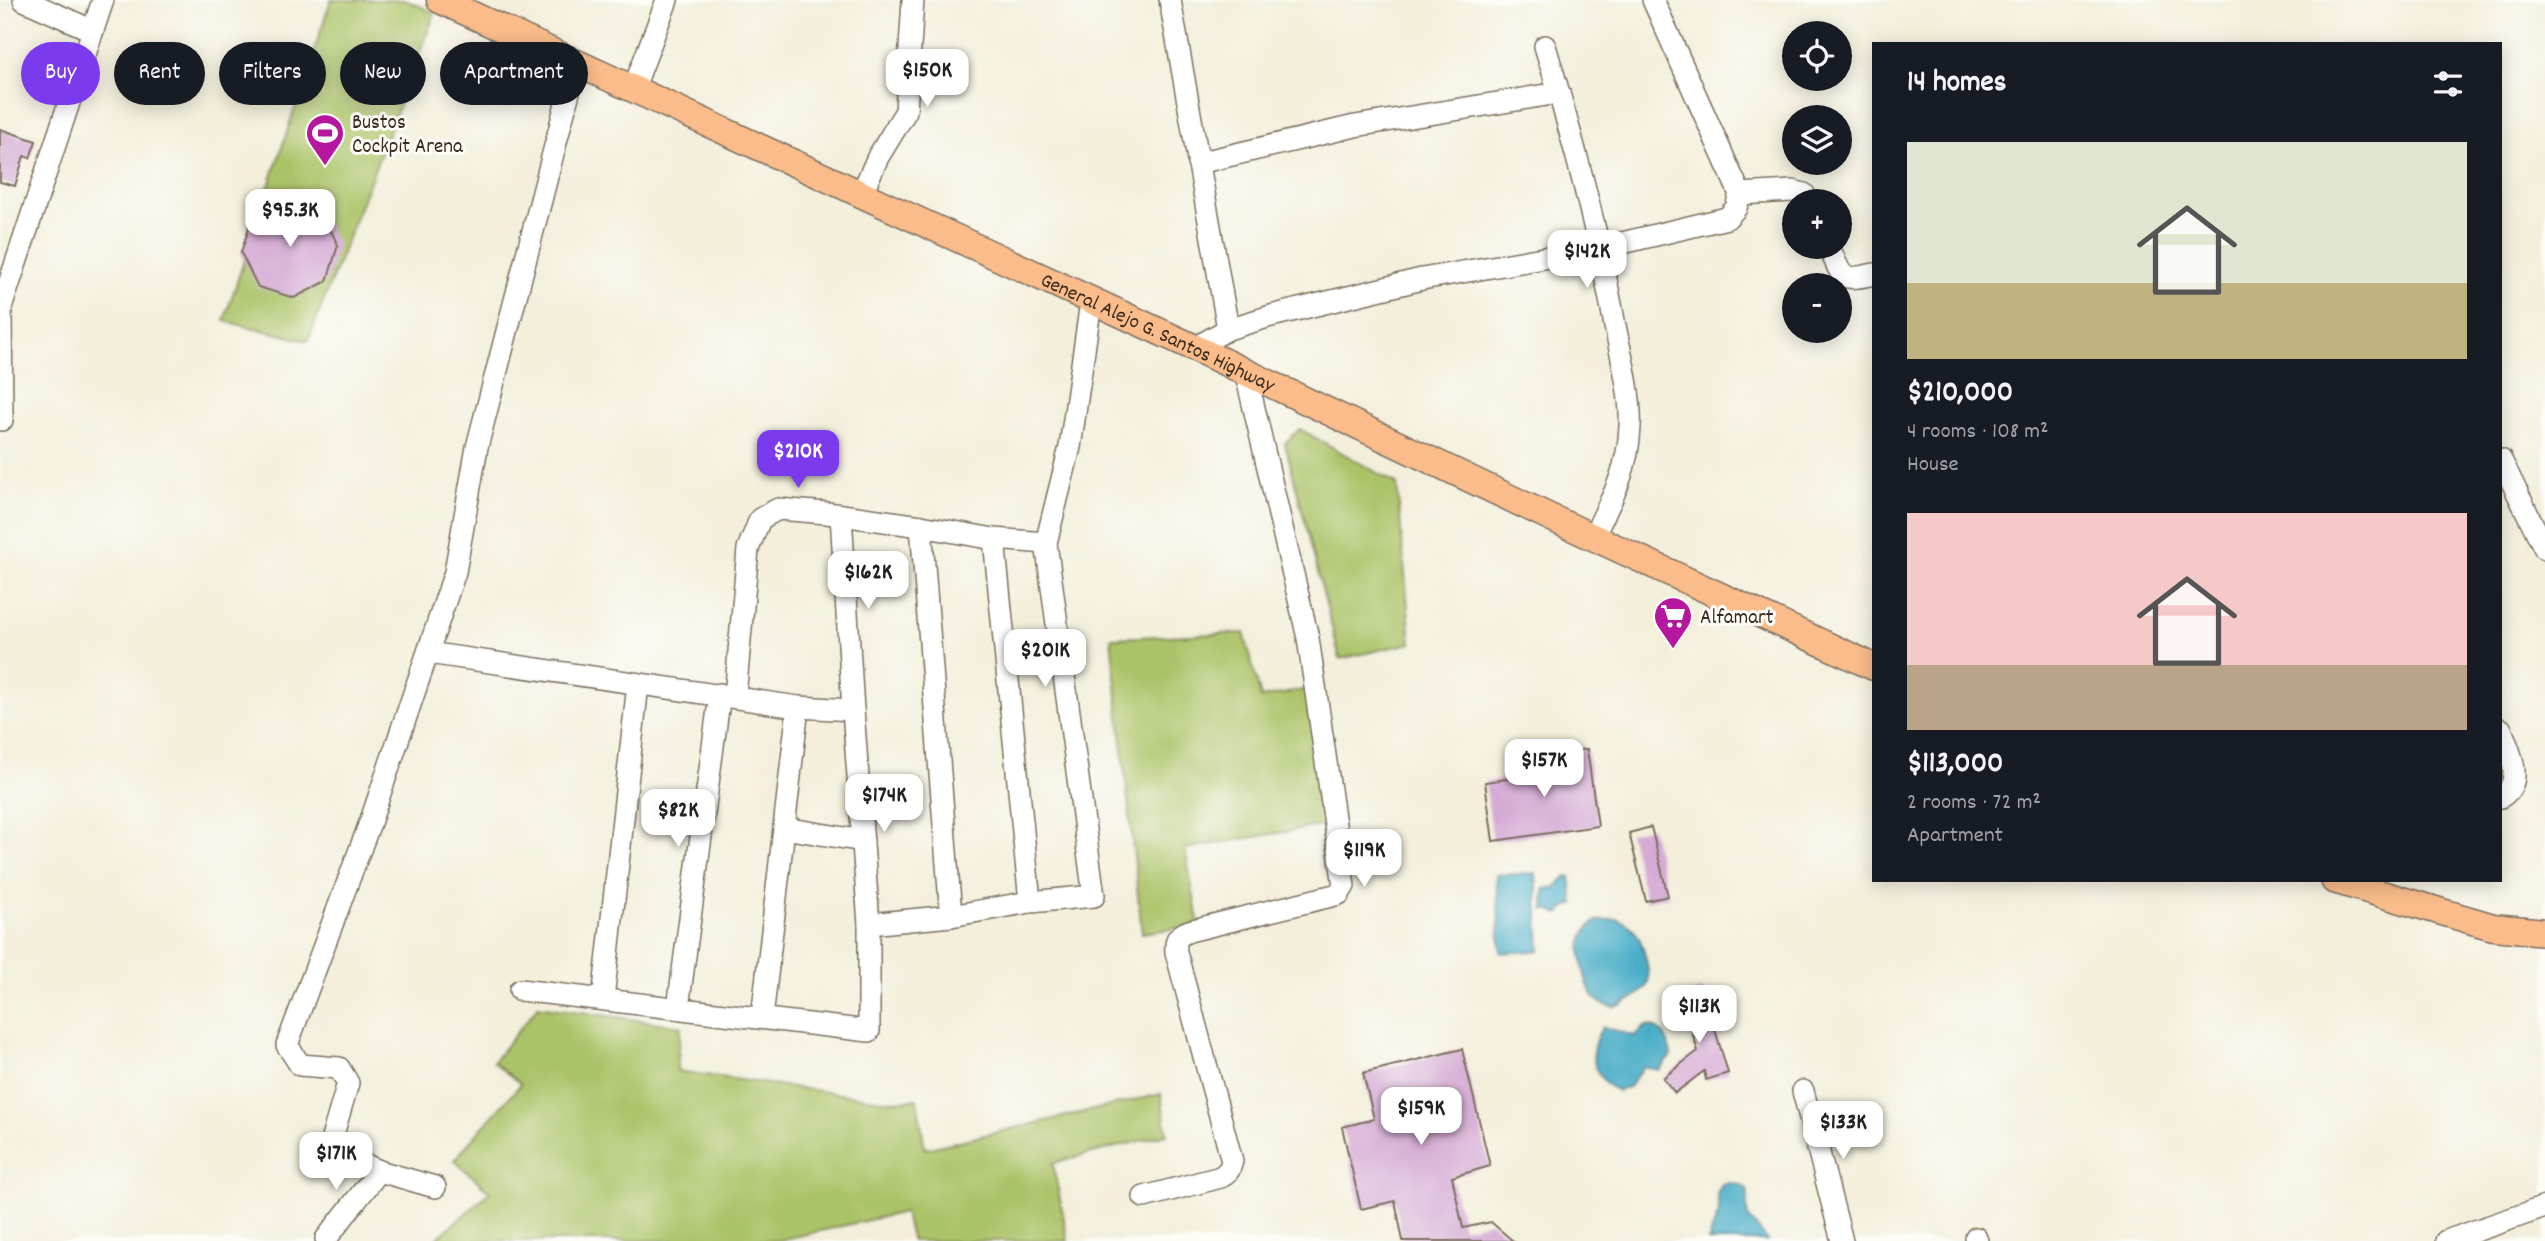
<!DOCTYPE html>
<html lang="en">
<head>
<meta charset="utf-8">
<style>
	:root { --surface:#171b24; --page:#242831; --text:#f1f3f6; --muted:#9ea1a6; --accent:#7c3aed }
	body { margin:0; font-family:Dekko,sans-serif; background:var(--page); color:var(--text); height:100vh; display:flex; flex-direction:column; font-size:26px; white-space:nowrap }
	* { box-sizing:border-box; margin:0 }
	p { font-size:23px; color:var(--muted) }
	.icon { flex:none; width:38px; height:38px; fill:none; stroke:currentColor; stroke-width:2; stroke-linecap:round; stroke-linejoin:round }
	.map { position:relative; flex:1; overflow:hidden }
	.panel { position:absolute; left:1872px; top:42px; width:630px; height:840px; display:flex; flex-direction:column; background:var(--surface); border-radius:0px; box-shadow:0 4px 18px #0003 }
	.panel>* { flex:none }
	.hud { position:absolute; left:21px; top:42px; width:665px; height:63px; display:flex; gap:14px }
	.fabs { position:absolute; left:1782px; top:21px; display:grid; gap:14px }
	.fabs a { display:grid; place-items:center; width:70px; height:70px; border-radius:50%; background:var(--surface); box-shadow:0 4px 18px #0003; font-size:35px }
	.price { position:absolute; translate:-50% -60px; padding:0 16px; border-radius:14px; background:#fff; color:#222; font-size:23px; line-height:46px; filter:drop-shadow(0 2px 4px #0008) }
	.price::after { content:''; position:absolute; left:50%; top:42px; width:21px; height:16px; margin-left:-10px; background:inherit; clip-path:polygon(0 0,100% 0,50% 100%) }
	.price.active { background:var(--accent); color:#fff }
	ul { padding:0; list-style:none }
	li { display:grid; align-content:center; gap:14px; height:371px; padding:0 35px }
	li span { display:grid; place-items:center; height:217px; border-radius:0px; color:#555 }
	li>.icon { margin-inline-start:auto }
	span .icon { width:126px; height:126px; fill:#fffc; stroke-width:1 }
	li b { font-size:30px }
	h2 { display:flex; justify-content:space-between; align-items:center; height:84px; padding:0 35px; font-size:30px }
	.tag { padding:0 24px; border-radius:32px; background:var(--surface); box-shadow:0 4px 18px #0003; font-size:24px; line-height:63px }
	.tag.active { background:var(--accent); color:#fff }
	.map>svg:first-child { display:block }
	.green { fill:#abc368; stroke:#737643; stroke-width:2 }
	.water { fill:#49adc8; stroke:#426c73; stroke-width:2 }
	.building { fill:#d5abd5 }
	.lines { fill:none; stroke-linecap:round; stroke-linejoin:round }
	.minor-casing { stroke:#7b6f60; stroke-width:24 }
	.major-casing { stroke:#7b6f60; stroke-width:29 }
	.minor { stroke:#fff; stroke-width:21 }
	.major { stroke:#f9bc8a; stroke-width:26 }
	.labels { text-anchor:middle; stroke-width:6; stroke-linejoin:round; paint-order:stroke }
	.poi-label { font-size:21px; fill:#3b2a1e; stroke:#fdfcf7; text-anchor:start }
	.street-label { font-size:21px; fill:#3b2a1e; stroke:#fdfcf7 }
</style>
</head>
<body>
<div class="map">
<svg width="2545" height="1241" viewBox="0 0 2545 1241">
	<rect width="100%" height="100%" fill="#fdfcf7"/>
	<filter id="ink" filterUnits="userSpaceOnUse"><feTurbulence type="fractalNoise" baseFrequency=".0143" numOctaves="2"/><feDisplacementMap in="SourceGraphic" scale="14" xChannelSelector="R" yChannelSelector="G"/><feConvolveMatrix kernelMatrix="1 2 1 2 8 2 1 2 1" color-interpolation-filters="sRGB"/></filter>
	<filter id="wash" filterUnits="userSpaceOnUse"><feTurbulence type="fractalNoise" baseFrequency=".00686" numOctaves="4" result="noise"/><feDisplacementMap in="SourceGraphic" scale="28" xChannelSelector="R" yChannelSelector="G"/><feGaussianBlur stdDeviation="1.57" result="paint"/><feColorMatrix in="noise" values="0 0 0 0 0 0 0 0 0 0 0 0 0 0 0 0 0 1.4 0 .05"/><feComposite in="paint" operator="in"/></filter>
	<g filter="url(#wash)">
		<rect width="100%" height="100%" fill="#f3efdb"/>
		<g class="green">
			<polygon points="331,0 406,0 435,13 308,341 224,321"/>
			<polygon points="1300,429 1397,484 1411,643 1340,659 1285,443"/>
			<polygon points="1244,633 1261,698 1319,687 1336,823 1185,849 1199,925 1142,933 1111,638"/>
			<polygon points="538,1006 681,1026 677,1071 890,1101 917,1099 925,1149 1161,1094 1167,1134 1053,1163 1068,1241 912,1241 904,1212 776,1241 434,1241 490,1192 454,1160 521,1084 493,1062"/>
		</g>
		<g class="water">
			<polygon points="1536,873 1540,951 1501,953 1496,875"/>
			<polygon points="1566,877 1570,877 1574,904 1565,907 1559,914 1551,910 1544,910 1544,889 1555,887"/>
			<path d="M1617,919c9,3 17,9 21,17 5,9 14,41 9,49 -6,10 -22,19 -32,22 -8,-1 -16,-3 -20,-9 -10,-14 -17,-43 -12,-60 2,-7 7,-12 13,-17z"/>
			<path d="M1646,1026c17,0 23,15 25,30l-12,14 -16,-3 -14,20 -12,4c-25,-14 -31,-41 -14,-64l4,1 27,8z"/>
			<path d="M1730,1183c31,3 11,20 19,35 5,8 14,15 19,23h-60l11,-29 -2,-19 5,-8z"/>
		</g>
		<g id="blocks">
			<g class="building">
				<polygon points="0,129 36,141 30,158 24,156 15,186 0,182"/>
				<polygon points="285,200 321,211 338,245 327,281 294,298 258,287 241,253 252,218"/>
				<polygon points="1587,749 1598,826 1493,841 1485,782 1543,774 1541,756"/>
				<polygon points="1651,827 1668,896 1646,901 1629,833"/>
				<polygon points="1703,989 1728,1073 1706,1080 1704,1071 1675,1093 1663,1078 1698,1051 1681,996"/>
				<polygon points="1462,1049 1490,1166 1452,1177 1463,1228 1491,1222 1513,1241 1403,1241 1395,1201 1361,1209 1342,1127 1374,1119 1363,1073"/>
			</g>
		</g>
	</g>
	<g filter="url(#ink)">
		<use href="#blocks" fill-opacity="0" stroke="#7b6f60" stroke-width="2"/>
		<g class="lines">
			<defs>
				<g id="minor">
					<polyline points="24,0 91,30"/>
					<polyline points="1170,0 1228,329"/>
					<path d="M1545,46c28,92 53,185 70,280 6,29 17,71 15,101 -2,44 -18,72 -37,110"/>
					<polyline points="633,90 667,0"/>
					<polyline points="1198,163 1355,126 1559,93"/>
					<polyline points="1740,194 1793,191 1804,194 1807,201"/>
					<polyline points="861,195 878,157 906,111 913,0"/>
					<path d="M1829,247c14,31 10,35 45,27"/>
					<polyline points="1195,348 1228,329 1271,316 1422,279 1601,248 1727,218 1736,208 1740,194 1653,0"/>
					<polyline points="2,420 1,308 103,0"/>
					<polyline points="2501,460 2545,549"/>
					<polyline points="841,515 853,710"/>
					<polyline points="921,526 951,916"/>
					<polyline points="994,539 1030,902"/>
					<polyline points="428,653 798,707 853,710 869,924 869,1031 520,990"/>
					<polyline points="735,697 748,549 760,519 778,509 827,513 921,526 994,539 1046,543"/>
					<path d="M2501,729c8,22 25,52 0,68"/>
					<polyline points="784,828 863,841"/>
					<polyline points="869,924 951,916 1030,902 1094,896 1046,543 1070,447 1091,302"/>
					<polyline points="603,999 638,684"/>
					<polyline points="678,1008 720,694"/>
					<polyline points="762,1018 798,707"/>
					<polyline points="1803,1091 1842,1241"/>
					<polyline points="435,1187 379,1171 342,1154 332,1138 348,1083 339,1068 300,1065 287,1045 371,820 455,572 477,447 576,65"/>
					<path d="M1144,1197l77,-20 8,-7 3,-9 -56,-209c-1,-13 1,-16 13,-21l150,-37 5,-8 -36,-248 -62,-264"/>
					<polyline points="1976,1238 1977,1241"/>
					<polyline points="326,1239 379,1171"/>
					<polyline points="2446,1241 2545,1207"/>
				</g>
				<g id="major">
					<path id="s1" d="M440,0l755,348 361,172 318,147"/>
					<polyline points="2334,880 2493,927 2545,932"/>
				</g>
			</defs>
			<use href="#minor" class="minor-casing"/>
			<use href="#major" class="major-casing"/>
			<use href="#minor" class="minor"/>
			<use href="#major" class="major"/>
		</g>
	</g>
	<defs>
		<symbol id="stadium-pin" viewBox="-11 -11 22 30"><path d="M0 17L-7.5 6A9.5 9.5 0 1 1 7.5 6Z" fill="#b5179e" stroke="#fdfcf7"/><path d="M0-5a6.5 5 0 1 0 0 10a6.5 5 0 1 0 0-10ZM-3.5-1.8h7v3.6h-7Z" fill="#fff"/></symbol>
		<symbol id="supermarket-pin" viewBox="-11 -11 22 30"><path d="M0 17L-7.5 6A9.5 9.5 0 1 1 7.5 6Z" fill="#b5179e" stroke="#fdfcf7"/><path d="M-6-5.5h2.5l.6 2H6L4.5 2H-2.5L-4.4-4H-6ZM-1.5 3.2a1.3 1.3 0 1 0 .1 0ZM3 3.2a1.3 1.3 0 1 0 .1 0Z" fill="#fff"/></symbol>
	</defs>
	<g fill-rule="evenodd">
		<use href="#stadium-pin" x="303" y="111" width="44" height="60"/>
		<use href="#supermarket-pin" x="1651" y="594" width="44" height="60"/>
	</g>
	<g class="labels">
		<g class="poi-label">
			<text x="352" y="128">Bustos<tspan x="352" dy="24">Cockpit Arena</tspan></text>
			<text x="1700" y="623">Alfamart</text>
		</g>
		<g class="street-label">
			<text dy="7" stroke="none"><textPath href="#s1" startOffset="791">General Alejo G. Santos Highway</textPath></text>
		</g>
	</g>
</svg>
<div class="fabs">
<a><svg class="icon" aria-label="locate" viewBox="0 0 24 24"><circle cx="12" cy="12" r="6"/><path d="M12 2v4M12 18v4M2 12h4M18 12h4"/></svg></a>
<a><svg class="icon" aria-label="layers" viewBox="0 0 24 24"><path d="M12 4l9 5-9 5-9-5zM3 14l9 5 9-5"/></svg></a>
<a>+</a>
<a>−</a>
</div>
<b class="price" style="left:927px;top:109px">$150K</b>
<b class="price" style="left:290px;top:249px">$95.3K</b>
<b class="price" style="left:1587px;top:290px">$142K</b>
<b class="price active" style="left:798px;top:490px">$210K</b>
<b class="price" style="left:868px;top:611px">$162K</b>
<b class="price" style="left:1045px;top:689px">$201K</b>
<b class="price" style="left:1544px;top:799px">$157K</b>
<b class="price" style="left:884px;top:834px">$174K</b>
<b class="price" style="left:678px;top:849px">$82K</b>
<b class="price" style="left:1364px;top:889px">$119K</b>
<b class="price" style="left:1699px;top:1045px">$113K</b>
<b class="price" style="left:1421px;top:1147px">$159K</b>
<b class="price" style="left:1843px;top:1161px">$133K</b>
<b class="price" style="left:336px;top:1192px">$171K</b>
<div class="hud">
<a class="tag active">Buy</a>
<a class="tag">Rent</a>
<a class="tag">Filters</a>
<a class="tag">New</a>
<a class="tag">Apartment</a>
</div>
<section class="panel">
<h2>14 homes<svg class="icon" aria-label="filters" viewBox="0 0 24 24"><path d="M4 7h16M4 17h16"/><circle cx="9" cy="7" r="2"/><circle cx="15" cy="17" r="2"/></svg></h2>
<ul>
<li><span style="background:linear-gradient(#dfe7d0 65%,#c2b280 0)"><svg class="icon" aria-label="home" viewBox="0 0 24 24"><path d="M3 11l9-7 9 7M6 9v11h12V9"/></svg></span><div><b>$210,000</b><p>4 rooms · 108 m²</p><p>House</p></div></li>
<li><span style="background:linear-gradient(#f6c9c9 70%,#b9a48a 0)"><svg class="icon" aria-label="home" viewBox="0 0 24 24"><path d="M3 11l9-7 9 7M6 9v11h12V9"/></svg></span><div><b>$113,000</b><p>2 rooms · 72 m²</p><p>Apartment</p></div></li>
</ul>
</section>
</div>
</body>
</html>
